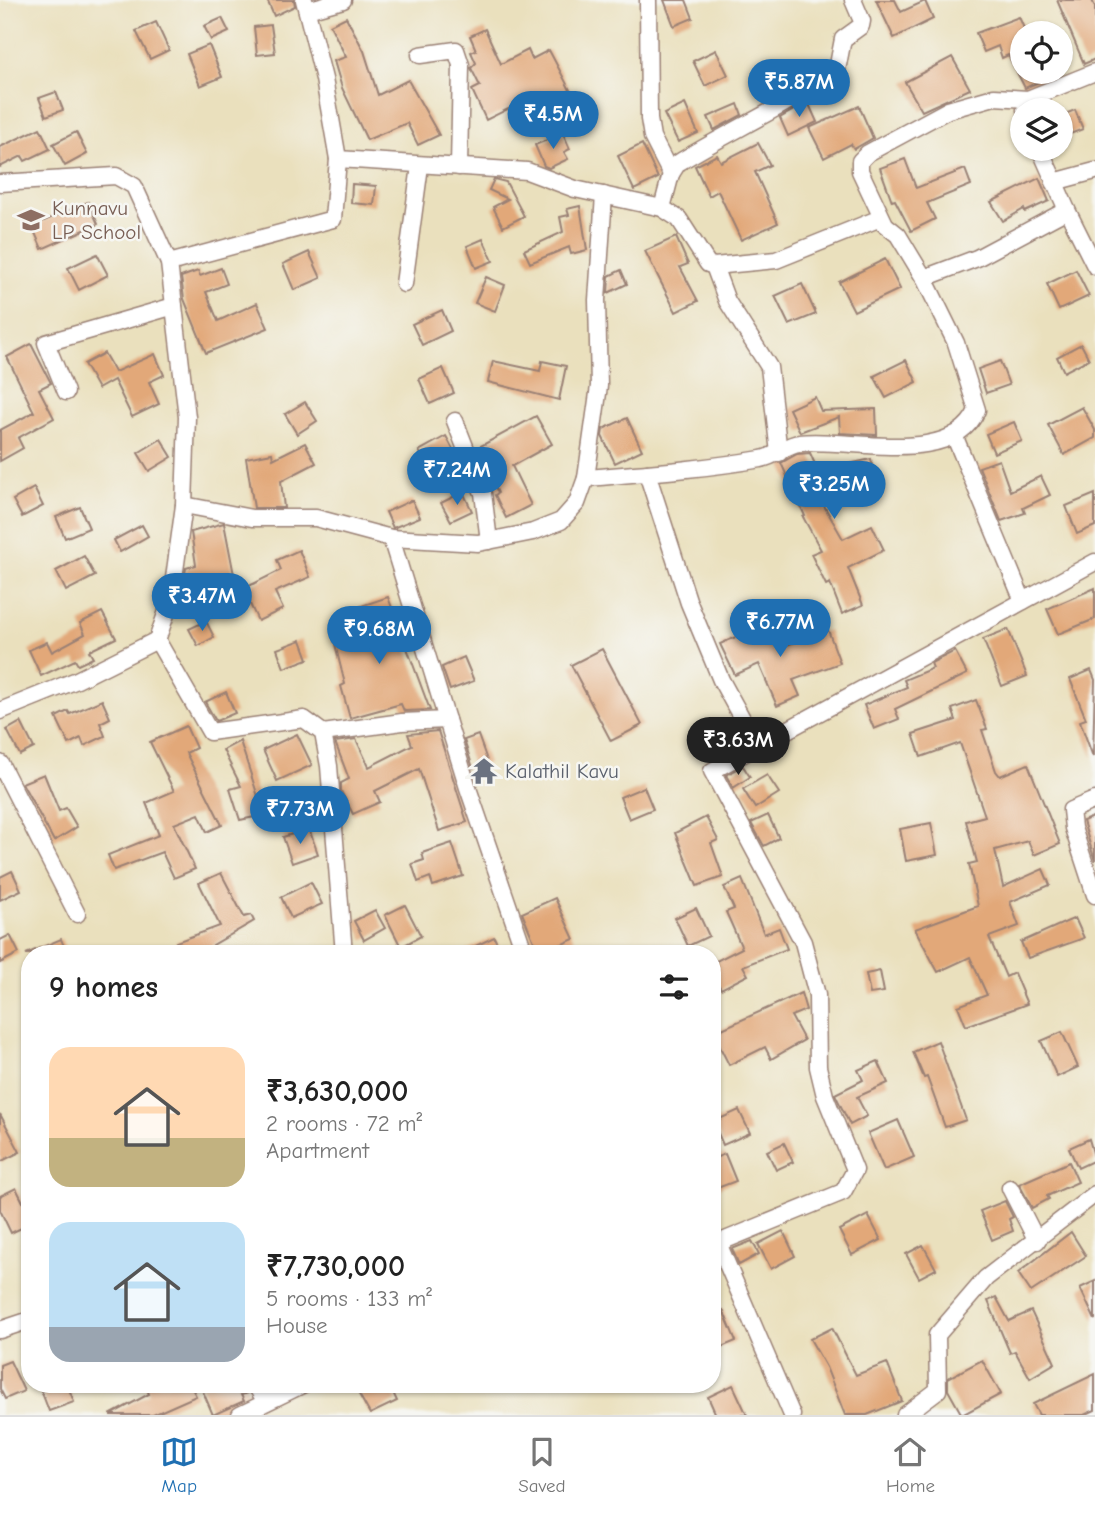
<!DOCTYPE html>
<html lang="en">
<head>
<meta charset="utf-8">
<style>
	:root { --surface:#fff; --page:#f2f2f2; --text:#222; --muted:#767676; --line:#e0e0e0; --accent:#1f6fb2 }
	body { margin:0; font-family:"Comic Neue",sans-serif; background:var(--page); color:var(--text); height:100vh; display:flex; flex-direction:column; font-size:26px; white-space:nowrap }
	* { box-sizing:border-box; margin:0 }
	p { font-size:23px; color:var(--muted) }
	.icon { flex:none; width:38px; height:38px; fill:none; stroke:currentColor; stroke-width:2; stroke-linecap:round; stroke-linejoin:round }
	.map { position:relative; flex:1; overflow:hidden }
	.panel { position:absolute; left:21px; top:945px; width:700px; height:448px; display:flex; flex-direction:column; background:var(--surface); border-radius:28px; box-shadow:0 2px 5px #0004 }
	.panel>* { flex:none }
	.tools { position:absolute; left:1010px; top:21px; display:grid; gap:14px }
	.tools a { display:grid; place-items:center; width:63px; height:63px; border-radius:50%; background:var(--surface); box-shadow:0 2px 5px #0004; font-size:35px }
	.price { position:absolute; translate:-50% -60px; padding:0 16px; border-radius:24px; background:var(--accent); color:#fff; font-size:23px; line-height:46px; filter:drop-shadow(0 2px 4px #0008) }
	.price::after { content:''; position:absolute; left:50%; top:42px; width:21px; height:16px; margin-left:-10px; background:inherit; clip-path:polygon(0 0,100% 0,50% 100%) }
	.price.on { background:#222; color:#fff }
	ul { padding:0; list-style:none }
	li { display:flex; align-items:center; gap:21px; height:175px; padding:0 28px }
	li span { display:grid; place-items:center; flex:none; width:196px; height:140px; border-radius:21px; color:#555 }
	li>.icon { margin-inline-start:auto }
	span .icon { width:84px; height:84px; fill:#fffc; stroke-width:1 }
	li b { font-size:30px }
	h2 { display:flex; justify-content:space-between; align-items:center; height:84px; padding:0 28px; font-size:30px }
	.tabs { display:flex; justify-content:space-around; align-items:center; height:98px; border-top:2px solid var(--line); background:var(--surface); font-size:19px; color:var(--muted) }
	.tabs a { display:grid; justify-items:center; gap:4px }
	.tabs .on { color:var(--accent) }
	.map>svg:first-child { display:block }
	.building { fill:#e2a879 }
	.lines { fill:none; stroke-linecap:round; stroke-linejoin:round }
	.street-casing { stroke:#9a8074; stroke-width:19 }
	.street { stroke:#fff; stroke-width:16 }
	.labels { text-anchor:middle; stroke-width:5; stroke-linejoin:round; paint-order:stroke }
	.education-label { font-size:21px; fill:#785e54; stroke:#f6f6f2; text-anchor:start }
	.worship-label { font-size:21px; fill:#5b616d; stroke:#f6f6f2; text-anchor:start }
</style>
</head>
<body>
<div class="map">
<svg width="1095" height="1415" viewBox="0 0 1095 1415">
	<rect width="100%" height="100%" fill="#f6f6f2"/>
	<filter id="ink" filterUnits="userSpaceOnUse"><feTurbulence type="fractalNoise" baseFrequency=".0143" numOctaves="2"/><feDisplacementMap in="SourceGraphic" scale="14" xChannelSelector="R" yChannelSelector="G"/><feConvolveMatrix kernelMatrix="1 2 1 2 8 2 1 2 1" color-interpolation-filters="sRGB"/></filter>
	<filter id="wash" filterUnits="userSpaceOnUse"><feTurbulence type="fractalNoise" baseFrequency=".00686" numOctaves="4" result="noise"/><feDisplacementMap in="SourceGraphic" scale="28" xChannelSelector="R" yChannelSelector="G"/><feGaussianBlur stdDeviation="1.57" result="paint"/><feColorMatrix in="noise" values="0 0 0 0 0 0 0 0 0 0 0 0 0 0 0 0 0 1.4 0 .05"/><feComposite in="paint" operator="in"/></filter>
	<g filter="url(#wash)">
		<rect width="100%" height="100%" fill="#eae0bd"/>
		<g id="blocks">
			<g class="building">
				<polygon points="267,0 294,0 295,6 274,16"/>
				<polygon points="664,0 686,0 693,18 674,26"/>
				<polygon points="876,0 895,0 901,12 925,1 933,19 894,38"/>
				<polygon points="1057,0 1092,0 1095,7 1095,59 1084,64"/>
				<polygon points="346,17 364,51 378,95 408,80 439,135 418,145 407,123 367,140 342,88 334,61 346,57 330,25"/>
				<polygon points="1019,17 1026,33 1022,33 1022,72 1037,72 1041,81 1025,88 1008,55 1002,58 998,46 984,52 976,33"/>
				<polygon points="222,18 229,32 211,40 204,26"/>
				<polygon points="156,22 169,50 150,59 136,31"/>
				<polygon points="271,25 275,53 257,55 254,27"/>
				<polygon points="485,29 501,64 528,50 532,59 549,50 580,109 551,123 546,113 541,115 532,97 486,120 472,90 480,86 471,68 476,63 471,52 476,50 470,36"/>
				<polygon points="209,45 222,77 200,86 187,54"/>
				<polygon points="716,50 728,75 705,86 693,61"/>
				<polygon points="952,57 970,89 922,111 905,82"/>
				<polygon points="780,65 792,87 767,101 755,77"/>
				<polygon points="56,92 63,110 46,116 39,98"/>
				<polygon points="808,102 817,122 788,136 780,118"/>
				<polygon points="685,104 698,133 678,142 664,114"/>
				<polygon points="738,104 742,115 714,130 708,117"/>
				<polygon points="859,106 873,138 854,149 851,144 824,158 809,128"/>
				<polygon points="1075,110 1083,129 1060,138 1060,116"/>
				<polygon points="40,128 50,149 25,161 22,156 0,167 0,147"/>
				<polygon points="76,132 87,154 65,166 53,144"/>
				<polygon points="563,133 570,149 564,152 568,159 549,168 544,166 535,145"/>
				<polygon points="758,143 770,165 755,172 778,223 741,240 718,191 709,196 695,166 717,155 721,162"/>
				<polygon points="642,144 658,178 634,190 618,156"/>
				<polygon points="905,159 916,188 965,169 971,185 927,203 935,219 911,231 895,200 892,201 880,168"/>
				<polygon points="1039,178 1049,201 1025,212 1024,209 1003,221 991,202"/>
				<polygon points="494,179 506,182 524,216 503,227 493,207 508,199 489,190"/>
				<polygon points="352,184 376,186 374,205 351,203"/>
				<polygon points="88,202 98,224 42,249 32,226"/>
				<polygon points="580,206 587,250 571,254 569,247 530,263 524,250 563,232 560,217 569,215 567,209"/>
				<polygon points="676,237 688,264 680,267 698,301 676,312 645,251"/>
				<polygon points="483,239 493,261 476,268 467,246"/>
				<polygon points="309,252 321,278 294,290 283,264"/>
				<polygon points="97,254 108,275 79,290 68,268"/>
				<polygon points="885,259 900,289 854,311 839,282"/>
				<polygon points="221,268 227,284 206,292 218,321 257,303 268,328 206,353 184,299 181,277 198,271 200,276"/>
				<polygon points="621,270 627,284 608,293 609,276"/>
				<polygon points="1076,270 1089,296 1059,310 1047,284"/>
				<polygon points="486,277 505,285 495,311 475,303"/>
				<polygon points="802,284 816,314 789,325 775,296"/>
				<polygon points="442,310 451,331 422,345 412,324"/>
				<polygon points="31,344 51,383 39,389 54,418 18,438 23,448 0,461 0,430 34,412 7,357"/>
				<polygon points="1081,344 1089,359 1064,372 1057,357"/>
				<polygon points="104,353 115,372 155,354 164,375 149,382 159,404 132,417 114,380 98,389 84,364"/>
				<polygon points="906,360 917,382 886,398 874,376"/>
				<polygon points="493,361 540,371 542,361 566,366 559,400 488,382"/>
				<polygon points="1000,361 1009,385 986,393 978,369"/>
				<polygon points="443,368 454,393 430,404 419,379"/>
				<polygon points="815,397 821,411 876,409 877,435 840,433 839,417 800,432 789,409"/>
				<polygon points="305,402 317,421 297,434 285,414"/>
				<polygon points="1082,407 1095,430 1095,438 1064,455 1048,425"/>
				<polygon points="536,416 552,444 512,466 531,505 506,518 495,495 498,493 477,448"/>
				<polygon points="627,418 642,450 615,463 602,436 603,429"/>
				<polygon points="1014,422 1022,441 994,453 986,434"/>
				<polygon points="446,436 457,457 431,472 419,451"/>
				<polygon points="161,439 172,457 149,471 138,453"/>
				<polygon points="305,443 316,463 281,481 284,508 254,508 246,458 272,453 273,459"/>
				<polygon points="810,453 818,471 871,459 877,486 820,499 843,539 872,525 884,550 848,568 863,605 842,614 830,583 826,585 811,554 821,550 803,517 805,516 781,463 797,454"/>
				<polygon points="999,460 1010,491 1041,476 1050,495 1023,508 1025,513 1001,521 979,467"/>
				<polygon points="34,488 43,506 22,517 13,500"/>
				<polygon points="463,492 472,511 451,521 441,503"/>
				<polygon points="1095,494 1095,526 1077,534 1066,506"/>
				<polygon points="412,500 420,517 393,528 386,512"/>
				<polygon points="80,507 89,528 65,538 56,517"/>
				<polygon points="224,523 235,580 207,586 208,588 189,595 184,580 186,568 196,565 191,532"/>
				<polygon points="142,525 148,536 120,552 114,540"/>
				<polygon points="299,550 310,577 275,592 283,609 258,621 243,589 281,570 277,560"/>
				<polygon points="84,556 95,576 66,591 56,571"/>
				<polygon points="1095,588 1095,619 1058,634 1047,609"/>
				<polygon points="388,597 430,710 404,711 401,704 350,718 341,686 345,684 334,640 370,630 361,606"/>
				<polygon points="102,612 116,638 89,651 93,658 78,665 75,660 41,676 29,650 47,642 52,652 85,634 80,623"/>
				<polygon points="206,621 214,637 198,646 189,629"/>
				<polygon points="767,623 779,648 828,630 840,663 793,680 800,696 777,706 759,664 735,675 720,644"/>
				<polygon points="1008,629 1027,676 1002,686 983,639"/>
				<polygon points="301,640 308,659 284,668 277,649"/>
				<polygon points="602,649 642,725 611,741 571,665"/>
				<polygon points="955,651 967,674 895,709 899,719 874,729 864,705 907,687 904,680 933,668 931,663"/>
				<polygon points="464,657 474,681 450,690 442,667"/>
				<polygon points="1091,670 1095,680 1093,757 1080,721 1086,719 1070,679"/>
				<polygon points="226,692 235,713 216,721 205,702"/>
				<polygon points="102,700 110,718 100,723 105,736 84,746 81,738 69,744 56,717 68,711 70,714"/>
				<polygon points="976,700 987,729 982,730 996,771 1000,776 1028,764 1060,844 1034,855 1028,841 995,850 1003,887 1043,869 1050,885 1010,902 1019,926 989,937 1006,977 1014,973 1027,1004 966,1026 958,1006 987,995 970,957 938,972 915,929 978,906 969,864 977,862 966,821 985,816 960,743 921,757 913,734 956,720 952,709"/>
				<polygon points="21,722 34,748 20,755 7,730"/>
				<polygon points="186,726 196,748 186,753 222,825 207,832 199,814 174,824 195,869 174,878 162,852 114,870 108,855 159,835 146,803 174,791 150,742"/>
				<polygon points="438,731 467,822 439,831 419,769 375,791 380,802 353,814 341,791 341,783 349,779 335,742 356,739 369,767 412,745 408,734"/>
				<polygon points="297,734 312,765 277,781 263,750"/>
				<polygon points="478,735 488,763 473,768 464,740"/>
				<polygon points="240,741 264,815 240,820 230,789 241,786 223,750"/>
				<polygon points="743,766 750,777 733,788 726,775"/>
				<polygon points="44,774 59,811 66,808 77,827 54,841 22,783"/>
				<polygon points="767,775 779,793 755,808 743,789"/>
				<polygon points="644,787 653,809 629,819 620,797"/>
				<polygon points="768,815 779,838 764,846 751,823"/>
				<polygon points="1095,816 1095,861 1083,821"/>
				<polygon points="706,817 718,840 711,843 723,877 697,886 675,833"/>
				<polygon points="931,823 937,855 906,861 900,829"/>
				<polygon points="309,829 318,854 292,863 283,837"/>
				<polygon points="452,843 463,876 433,886 430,877 418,882 412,864 424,860 422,853"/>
				<polygon points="12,871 21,890 0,900 0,877"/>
				<polygon points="221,873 244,917 251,915 254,921 213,945 214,948 197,954 180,954 176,942 220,926 199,883"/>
				<polygon points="742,879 764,934 779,928 787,949 743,966 748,975 721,989 712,973 712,963 742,948 726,912 734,909 724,887"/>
				<polygon points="311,882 322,904 291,918 281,897"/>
				<polygon points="555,898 574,939 539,954 522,913"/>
				<polygon points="405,905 421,936 401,947 385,915"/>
				<polygon points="696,908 709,936 688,946 675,918"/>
				<polygon points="375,910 385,928 364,940 354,921"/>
				<polygon points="1075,918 1084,938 1028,958 1021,942"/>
				<polygon points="10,935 19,953 0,963 0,940"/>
				<polygon points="494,937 502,954 459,954"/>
				<polygon points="61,939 67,954 26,954"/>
				<polygon points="880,971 884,992 870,994 866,974"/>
				<polygon points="801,993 806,1010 791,1016 804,1040 771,1059 765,1047 729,1065 713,1033"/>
				<polygon points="1062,1032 1078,1067 1057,1077 1041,1041"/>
				<polygon points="938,1041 966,1120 945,1127 927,1077 924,1078 913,1052"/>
				<polygon points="878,1061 888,1083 857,1097 867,1116 850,1125 835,1094 863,1080 858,1070"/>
				<polygon points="739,1110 750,1133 723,1145 713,1122"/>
				<polygon points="0,1114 20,1152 0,1162"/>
				<polygon points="898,1120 914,1157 884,1170 868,1133"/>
				<polygon points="1089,1139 1095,1160 1078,1168 1069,1148"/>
				<polygon points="784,1143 793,1162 776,1170 767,1151"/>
				<polygon points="725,1154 736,1181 712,1190 712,1159"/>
				<polygon points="1069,1162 1078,1182 1047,1196 1049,1199 1032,1208 1019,1184"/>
				<polygon points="16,1188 30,1216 30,1224 11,1233 0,1210 0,1196"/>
				<polygon points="1005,1201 1013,1217 1009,1219 1013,1231 992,1240 980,1211"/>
				<polygon points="868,1215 881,1240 852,1255 839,1230"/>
				<polygon points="783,1231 795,1256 771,1269 758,1244"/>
				<polygon points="1071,1232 1086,1256 1031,1292 1018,1273"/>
				<polygon points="752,1241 759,1254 739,1265 732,1249"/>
				<polygon points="923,1245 936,1269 919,1278 906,1254"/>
				<polygon points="1095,1281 1095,1320 1080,1288"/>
				<polygon points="996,1297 1009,1321 1031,1311 1055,1363 1030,1378 1015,1351 1010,1353 988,1301"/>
				<polygon points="723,1310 736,1341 712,1351 712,1314"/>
				<polygon points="832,1328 856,1375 887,1363 902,1401 867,1415 845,1415 826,1367 810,1339"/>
				<polygon points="982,1360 1001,1394 962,1415 948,1390 948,1378"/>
				<polygon points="10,1361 24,1391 5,1399 0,1389 0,1365"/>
				<polygon points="1095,1374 1095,1410 1084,1415 1039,1415 1033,1404"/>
				<polygon points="57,1384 67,1384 74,1402 49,1411 41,1390"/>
				<polygon points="145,1384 190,1384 196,1396 153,1415 110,1415 149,1394"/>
				<polygon points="209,1384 245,1384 248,1393 241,1395 244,1401 213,1415 201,1387"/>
				<polygon points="363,1384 389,1384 397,1401 370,1414 356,1389"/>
				<polygon points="733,1385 747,1415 716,1415 708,1397"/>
			</g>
		</g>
	</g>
	<g filter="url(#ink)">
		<use href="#blocks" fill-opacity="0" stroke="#9a8074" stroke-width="2"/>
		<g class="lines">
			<defs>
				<g id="street">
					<polyline points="304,0 324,79 338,159 527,171 575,189 662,208 679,219 708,264 714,266 776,260 878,219 898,235 924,278 977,258 1067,210 1040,149"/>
					<polyline points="648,0 649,119 652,137 671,174"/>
					<polyline points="307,10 343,0"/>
					<polyline points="420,55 456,50 461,65 459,167"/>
					<polyline points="1025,110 1028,99 1095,72"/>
					<polyline points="1054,182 1095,171"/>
					<polyline points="0,183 116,176 134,186 169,263 187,417 184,505 171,600 157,640 77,680 0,711"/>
					<path d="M662,208l9,-34 7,-11c52,-32 109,-57 159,-93l6,-31 18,-13 1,-5 -9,-21"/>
					<polyline points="1067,210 1095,266"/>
					<polyline points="884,222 860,171 860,161 868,153 948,110 994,97 1028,99"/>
					<polyline points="169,263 333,219 338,159"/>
					<polyline points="714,266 727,301 769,367 779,453"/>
					<polyline points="404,284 420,166"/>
					<polyline points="66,392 46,343 174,306"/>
					<polyline points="455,421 483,493 489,541"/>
					<polyline points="954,435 1023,601"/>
					<polyline points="647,473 689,603 721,680 757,746"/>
					<path d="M586,478c59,-5 118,-9 175,-19 15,-2 24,-15 39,-16 49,-6 153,25 177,-33l-21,-67 -32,-65"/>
					<polyline points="184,505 252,518 316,518 391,538 478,543 533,532 561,521 577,503 586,478 599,386 597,300 604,195"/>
					<polyline points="391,538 468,788 525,954"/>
					<polyline points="157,640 210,732 304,719 323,733 329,766 344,954"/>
					<polyline points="323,733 402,722 447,720"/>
					<polyline points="0,763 77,914"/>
					<polyline points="1095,800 1071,810 1073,828 1095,895"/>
					<polyline points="1010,1188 1037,1241"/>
					<polyline points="712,1241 718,1243 843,1192 855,1170 825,1096 818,1067 817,995 803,942 712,771 1095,562"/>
					<polyline points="718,1243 792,1415"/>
					<polyline points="0,1330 30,1320"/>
					<polyline points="255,1384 266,1402"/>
					<polyline points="240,1415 304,1384"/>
					<polyline points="905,1415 938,1390 937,1335 986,1278 1095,1194"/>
				</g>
			</defs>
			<use href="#street" class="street-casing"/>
			<use href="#street" class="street"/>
		</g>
	</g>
	<defs>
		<symbol id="school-bare" viewBox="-9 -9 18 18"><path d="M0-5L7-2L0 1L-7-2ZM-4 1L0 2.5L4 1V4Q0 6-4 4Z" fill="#8d6e63" stroke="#f6f6f2" stroke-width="2.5" paint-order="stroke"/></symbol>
		<symbol id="temple-bare" viewBox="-9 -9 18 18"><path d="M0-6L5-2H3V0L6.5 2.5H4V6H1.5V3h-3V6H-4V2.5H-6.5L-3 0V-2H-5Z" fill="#6b7280" stroke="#f6f6f2" stroke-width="2.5" paint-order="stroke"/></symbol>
	</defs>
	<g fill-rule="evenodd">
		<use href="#school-bare" x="12" y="201" width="38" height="38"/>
		<use href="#temple-bare" x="465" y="752" width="38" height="38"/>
	</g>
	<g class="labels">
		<g class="education-label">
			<text x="52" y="215">Kunnavu<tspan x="52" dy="24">LP School</tspan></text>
		</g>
		<g class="worship-label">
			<text x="505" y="778">Kalathil Kavu</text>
		</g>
	</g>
</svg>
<div class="tools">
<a><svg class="icon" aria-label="locate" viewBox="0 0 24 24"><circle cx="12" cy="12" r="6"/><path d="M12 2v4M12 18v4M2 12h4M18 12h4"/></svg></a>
<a><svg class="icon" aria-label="layers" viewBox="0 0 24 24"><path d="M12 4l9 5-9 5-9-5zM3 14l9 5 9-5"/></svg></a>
</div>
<b class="price" style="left:799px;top:119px">₹5.87M</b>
<b class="price" style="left:553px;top:151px">₹4.5M</b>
<b class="price" style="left:457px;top:507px">₹7.24M</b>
<b class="price" style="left:834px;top:521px">₹3.25M</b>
<b class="price" style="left:202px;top:633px">₹3.47M</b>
<b class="price" style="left:780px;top:659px">₹6.77M</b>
<b class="price" style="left:379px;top:666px">₹9.68M</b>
<b class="price on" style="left:738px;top:777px">₹3.63M</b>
<b class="price" style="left:300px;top:846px">₹7.73M</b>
<section class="panel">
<h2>9 homes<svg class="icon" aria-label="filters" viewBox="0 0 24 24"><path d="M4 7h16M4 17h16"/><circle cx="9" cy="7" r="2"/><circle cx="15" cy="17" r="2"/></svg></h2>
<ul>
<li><span style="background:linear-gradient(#ffd9b3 65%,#c2b280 0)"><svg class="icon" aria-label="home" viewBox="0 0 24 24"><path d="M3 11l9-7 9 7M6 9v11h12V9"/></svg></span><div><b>₹3,630,000</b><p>2 rooms · 72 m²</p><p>Apartment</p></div></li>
<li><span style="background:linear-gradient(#bfe0f5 75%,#9aa5b1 0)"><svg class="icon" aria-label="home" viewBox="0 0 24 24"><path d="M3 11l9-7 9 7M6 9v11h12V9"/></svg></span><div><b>₹7,730,000</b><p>5 rooms · 133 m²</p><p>House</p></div></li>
</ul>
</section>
</div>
<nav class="tabs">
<a class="on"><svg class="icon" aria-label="map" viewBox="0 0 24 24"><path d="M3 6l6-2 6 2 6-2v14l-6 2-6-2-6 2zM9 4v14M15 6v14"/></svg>Map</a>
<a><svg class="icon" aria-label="saved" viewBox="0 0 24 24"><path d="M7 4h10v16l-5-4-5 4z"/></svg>Saved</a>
<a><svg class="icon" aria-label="home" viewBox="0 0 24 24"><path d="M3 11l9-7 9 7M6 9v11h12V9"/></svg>Home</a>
</nav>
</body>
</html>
